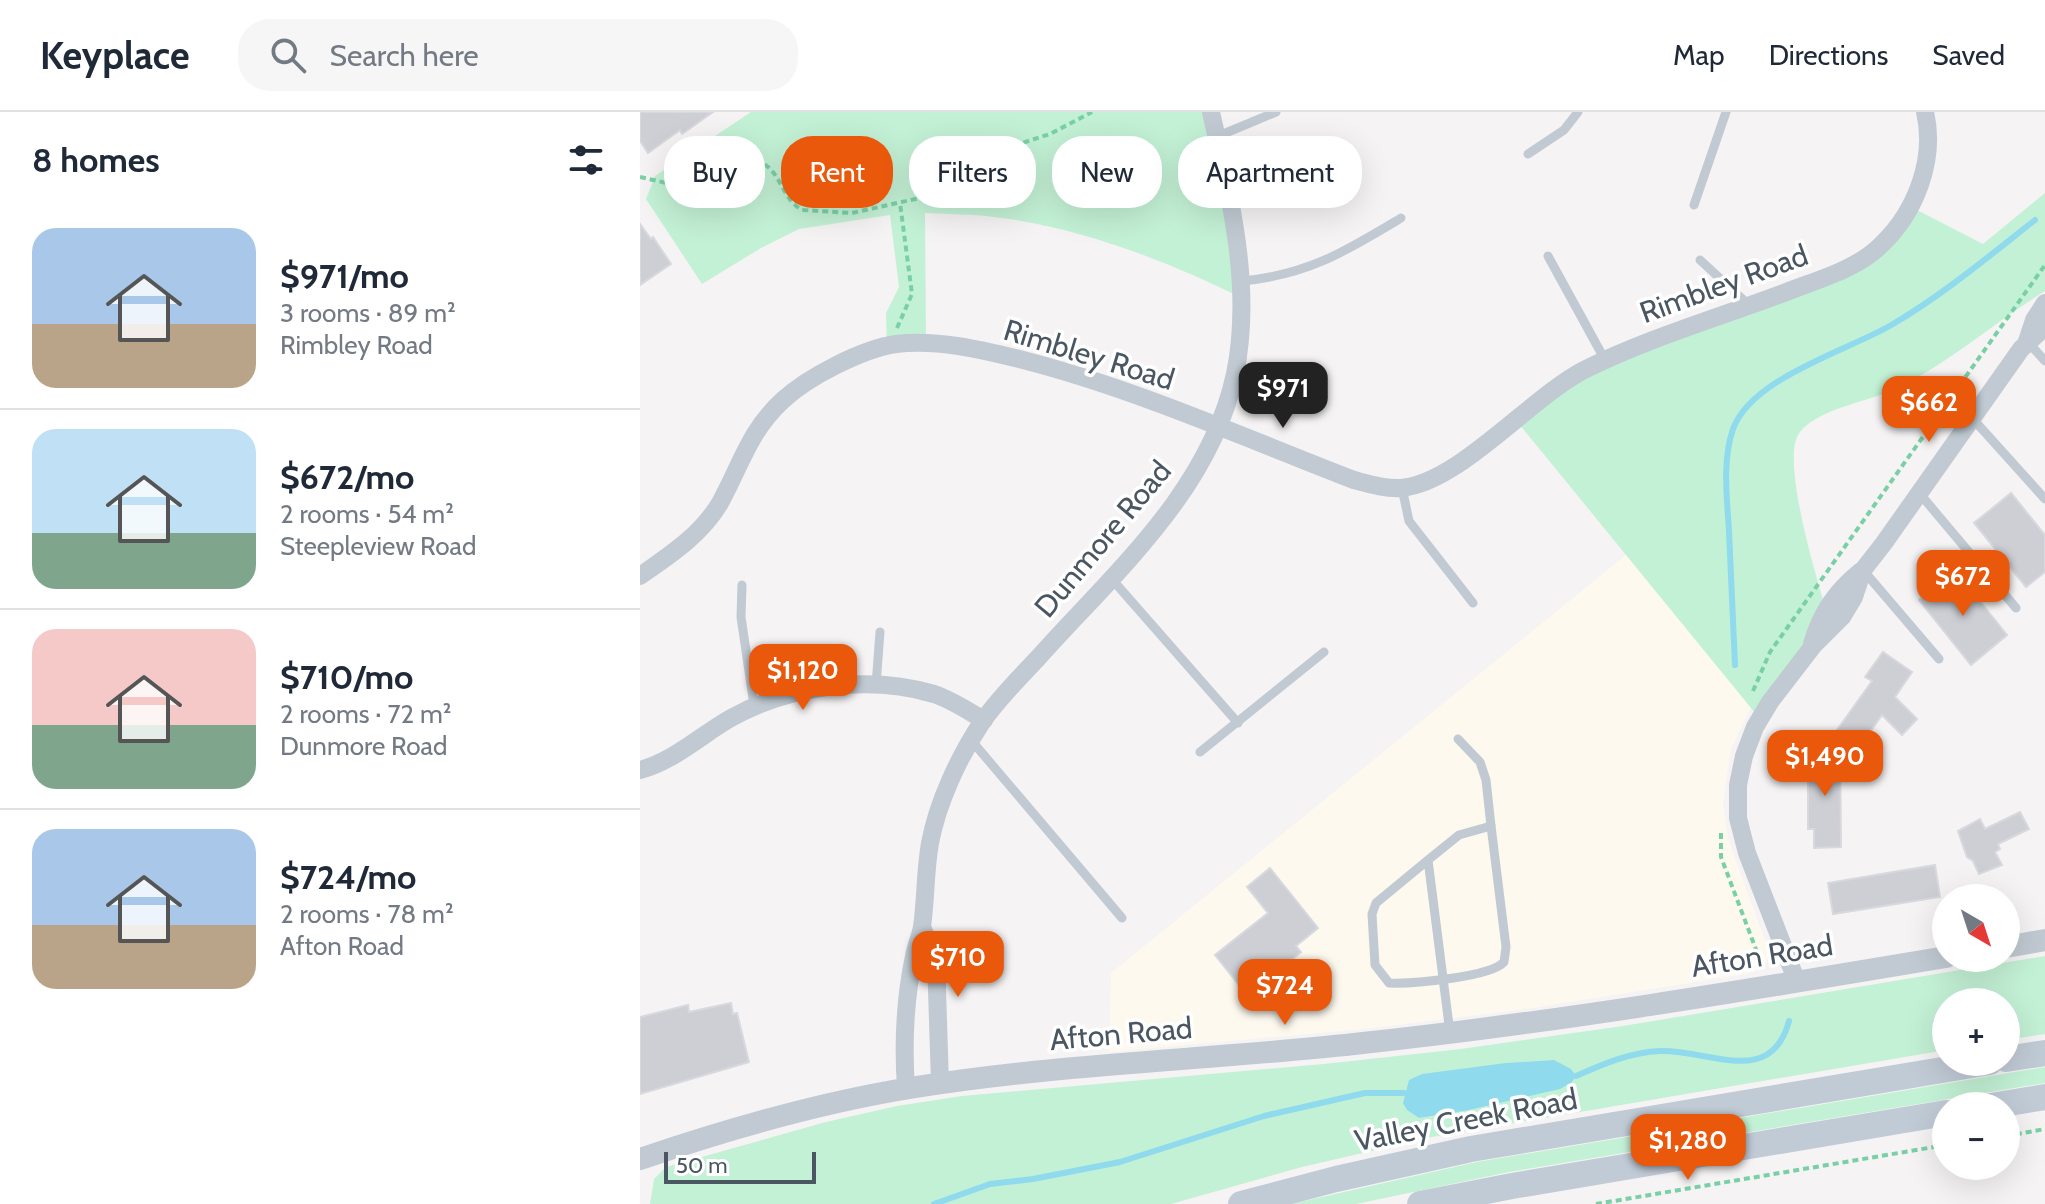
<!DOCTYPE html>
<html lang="en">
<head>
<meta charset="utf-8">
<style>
	:root { --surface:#fff; --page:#f6f6f7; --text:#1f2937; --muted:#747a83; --line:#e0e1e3; --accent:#ea580c }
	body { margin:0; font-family:Cabin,sans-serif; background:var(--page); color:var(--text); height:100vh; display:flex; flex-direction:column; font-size:30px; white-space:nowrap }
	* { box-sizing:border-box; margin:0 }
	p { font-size:26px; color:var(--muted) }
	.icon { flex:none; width:44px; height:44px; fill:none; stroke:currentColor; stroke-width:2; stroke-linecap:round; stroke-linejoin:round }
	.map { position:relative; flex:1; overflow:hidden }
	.details { display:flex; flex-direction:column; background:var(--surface); width:640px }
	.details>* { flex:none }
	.top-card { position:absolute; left:24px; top:24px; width:760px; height:72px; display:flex; gap:16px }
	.needle { width:52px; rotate:141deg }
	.fabs { position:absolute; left:1292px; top:772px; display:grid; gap:16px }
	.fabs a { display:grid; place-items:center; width:88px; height:88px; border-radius:50%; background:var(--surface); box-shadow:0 8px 32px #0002; font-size:40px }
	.scale { position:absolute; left:24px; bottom:20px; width:152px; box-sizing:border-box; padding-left:8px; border:4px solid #4a5661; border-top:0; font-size:22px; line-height:28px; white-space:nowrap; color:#4a5661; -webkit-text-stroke:6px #fff; paint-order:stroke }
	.price { position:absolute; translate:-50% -68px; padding:0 18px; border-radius:16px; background:var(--accent); color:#fff; font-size:26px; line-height:52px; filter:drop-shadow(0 2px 4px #0008) }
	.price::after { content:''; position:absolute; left:50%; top:48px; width:24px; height:18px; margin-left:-12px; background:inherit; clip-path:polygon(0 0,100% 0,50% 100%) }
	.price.active { background:#222; color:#fff }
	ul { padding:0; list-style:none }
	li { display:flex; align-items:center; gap:24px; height:200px; padding:0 32px }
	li+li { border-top:2px solid var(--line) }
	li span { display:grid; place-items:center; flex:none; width:224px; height:160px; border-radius:24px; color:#555 }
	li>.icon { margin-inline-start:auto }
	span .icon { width:96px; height:96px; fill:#fffc; stroke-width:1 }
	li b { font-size:34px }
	h2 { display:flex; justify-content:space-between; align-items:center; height:96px; padding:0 32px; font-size:34px }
	.chip { padding:0 28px; border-radius:32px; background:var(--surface); box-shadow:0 8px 32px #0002; font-size:28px; line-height:72px }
	.chip.active { background:var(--accent); color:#fff }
	header { display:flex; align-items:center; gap:48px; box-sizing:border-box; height:112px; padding:0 40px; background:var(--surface); border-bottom:2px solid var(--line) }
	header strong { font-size:38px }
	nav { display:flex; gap:44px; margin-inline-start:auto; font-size:28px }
	.search { width:560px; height:72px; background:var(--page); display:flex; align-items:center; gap:20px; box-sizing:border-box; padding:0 28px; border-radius:32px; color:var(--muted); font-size:30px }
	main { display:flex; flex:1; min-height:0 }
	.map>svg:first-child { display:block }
	.commercial { fill:#fdf9ef }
	.green { fill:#c3f1d5 }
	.water { fill:#90daee }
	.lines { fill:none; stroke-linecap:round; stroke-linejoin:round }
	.stream { stroke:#90daee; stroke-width:6 }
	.building { fill:#cdcfd5; stroke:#d7d9de; stroke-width:2 }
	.path { stroke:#7ad0a6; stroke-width:4; stroke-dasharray:6 4; stroke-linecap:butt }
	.service { stroke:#c1cad2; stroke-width:9 }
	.minor { stroke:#c1cad2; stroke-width:18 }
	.tertiary { stroke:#c1cad2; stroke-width:22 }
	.secondary { stroke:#c1cbd6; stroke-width:26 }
	.labels { text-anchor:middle; stroke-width:7; stroke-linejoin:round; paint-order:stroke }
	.street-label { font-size:30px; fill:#4a5661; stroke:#fff }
</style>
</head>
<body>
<header>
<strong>Keyplace</strong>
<div class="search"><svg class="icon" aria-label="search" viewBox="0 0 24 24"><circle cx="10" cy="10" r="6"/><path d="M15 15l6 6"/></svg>Search here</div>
<nav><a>Map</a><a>Directions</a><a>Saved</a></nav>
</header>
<main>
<section class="details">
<h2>8 homes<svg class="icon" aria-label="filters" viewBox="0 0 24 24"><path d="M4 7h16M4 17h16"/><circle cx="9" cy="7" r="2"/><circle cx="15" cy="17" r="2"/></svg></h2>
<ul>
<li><span style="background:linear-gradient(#a9c7e8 60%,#b9a48a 0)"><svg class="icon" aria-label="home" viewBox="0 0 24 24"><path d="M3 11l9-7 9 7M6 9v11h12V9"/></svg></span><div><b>$971/mo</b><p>3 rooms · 89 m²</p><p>Rimbley Road</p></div></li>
<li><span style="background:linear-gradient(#bfe0f5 65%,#7fa58c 0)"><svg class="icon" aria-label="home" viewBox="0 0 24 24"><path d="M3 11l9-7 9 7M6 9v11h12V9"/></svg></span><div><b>$672/mo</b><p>2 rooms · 54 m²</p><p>Steepleview Road</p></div></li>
<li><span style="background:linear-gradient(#f6c9c9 60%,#7fa58c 0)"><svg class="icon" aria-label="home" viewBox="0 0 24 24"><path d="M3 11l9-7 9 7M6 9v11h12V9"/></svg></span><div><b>$710/mo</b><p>2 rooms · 72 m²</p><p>Dunmore Road</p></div></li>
<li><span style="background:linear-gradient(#a9c7e8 60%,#b9a48a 0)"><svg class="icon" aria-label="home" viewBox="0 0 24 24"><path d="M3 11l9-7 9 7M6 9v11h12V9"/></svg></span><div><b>$724/mo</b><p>2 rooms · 78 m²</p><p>Afton Road</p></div></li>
</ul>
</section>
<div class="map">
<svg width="1405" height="1092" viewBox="0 0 1405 1092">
	<rect width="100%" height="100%" fill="#f5f3f3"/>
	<polygon class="commercial" points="986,443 1109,593 1114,589 1091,637 1083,691 1088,727 1127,834 1128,847 1121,857 1107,862 879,898 725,917 469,940 471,861"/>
	<g class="green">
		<path d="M111,0h460l31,186c-79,-39 -168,-73 -256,-82 -20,-2 -41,-2 -61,-3l1,131 -39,3 -1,-34 13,-26 -9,-72 -91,14 -38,19 -59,36 -56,-85 9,-23z"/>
		<path d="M1405,81v98c-52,32 -99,75 -154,100 -25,11 -78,19 -93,44 -16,28 18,142 28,174l-66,110 -245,-300 43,-32 280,-115 73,-65 72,37z"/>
		<polygon points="1405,844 1405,922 1366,928 1366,890 1306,890 1306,938 792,1025 662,1055 531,1092 10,1092 14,1067 26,1055 186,1010 257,994 322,984 684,952 821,937 983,914"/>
		<polygon points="1405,955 1405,971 869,1060 716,1092 651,1092 837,1050"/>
	</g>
	<polygon class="water" points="914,948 931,957 936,964 931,971 920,977 829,998 779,1006 767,998 763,991 769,968 782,962 866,951"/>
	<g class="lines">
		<g class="stream">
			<path d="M1095,553c-2,-45 -4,-89 -6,-134 -2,-33 -7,-70 4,-102 19,-52 117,-79 160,-105 51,-30 96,-68 142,-104"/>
			<path d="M936,964c27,-12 55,-24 84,-25 48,-2 111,38 129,-30"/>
			<polyline points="294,1092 350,1072 393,1067 480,1050 624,1004 725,981 764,981"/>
		</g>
	</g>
	<g class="building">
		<polygon points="0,0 73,0 42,22 40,18 8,41 0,29"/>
		<polygon points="0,112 11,127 13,125 31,152 0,173"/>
		<polygon points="1371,381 1405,423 1405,460 1386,475 1334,411"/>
		<polygon points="1316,459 1367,523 1331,553 1279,488"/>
		<polygon points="1243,540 1272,560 1255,585 1277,607 1262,623 1242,603 1220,634 1197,618 1232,569 1225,565"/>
		<polygon points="1200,636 1201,735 1174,736 1174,717 1168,717 1168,655 1173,655 1173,637"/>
		<polygon points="1380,700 1389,717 1358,732 1360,737 1355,740 1362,753 1339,762 1333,749 1327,745 1318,719 1340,707 1345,717"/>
		<polygon points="1295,753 1300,785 1193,802 1188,771"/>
		<polygon points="630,756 678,816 656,834 661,840 607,883 575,843 628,801 607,775"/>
		<polygon points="91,891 93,902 97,901 109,950 0,982 0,905 48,893 49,900"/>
	</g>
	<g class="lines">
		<g class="path">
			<path d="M0,65l31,7h30l60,-22c21,11 20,36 41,48l50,3 104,-23 19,-9 38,-35 37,-12 42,-22"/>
			<polyline points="257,216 272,182 260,91"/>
			<polyline points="1113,579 1130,540 1405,153"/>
			<polyline points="1081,721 1081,745 1123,856"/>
			<polyline points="1366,1024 1405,1017"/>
			<polyline points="956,1092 1306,1033"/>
		</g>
		<g class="service">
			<polyline points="576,25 636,0"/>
			<polyline points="888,42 924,18 938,0"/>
			<polyline points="1054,93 1086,0"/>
			<polyline points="908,144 965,248"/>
			<polyline points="1060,148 1110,194"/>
			<path d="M602,169c66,-6 104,-30 159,-63"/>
			<polyline points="1387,229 1405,249"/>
			<polyline points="1333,307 1405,387"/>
			<polyline points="762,376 769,409 833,491"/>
			<polyline points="1280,382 1376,496"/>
			<polyline points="1223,458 1299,547"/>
			<polyline points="470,465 598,611"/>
			<polyline points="102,473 101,505 114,593"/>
			<polyline points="236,573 240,520"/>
			<polyline points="818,627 840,650 846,668 851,714"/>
			<polyline points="331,628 482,806"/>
			<polyline points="560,640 684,540"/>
			<path d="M788,748l-52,43 -4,11 3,51 14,18c22,1 102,-6 115,-21l2,-15 -15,-121 -32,9 -31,25 22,173"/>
		</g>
		<g class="minor">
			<polyline points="1387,229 1394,208 1405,191"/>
			<path d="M0,464c30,-21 61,-41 80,-73 21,-38 29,-72 63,-103 25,-23 79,-51 113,-56 42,-5 86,6 127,16 113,29 222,78 331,120 15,4 31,9 47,8 58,-5 129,-90 183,-118 66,-33 137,-53 205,-79 31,-12 68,-22 92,-46 35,-33 55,-86 44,-133"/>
			<path d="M1172,532c9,-31 24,-53 49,-73"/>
			<path d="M0,658c34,-9 61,-35 91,-52 59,-33 137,-43 203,-24 18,6 34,17 50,26"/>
			<polyline points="282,815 296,847 300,971"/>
			<polyline points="1157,870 1107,741 1098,706 1098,673 1104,644 1115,615 1130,590 1173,534 1202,505 1214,485 1223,458 1244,431 1381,237 1405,215"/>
			<path d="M266,976c-3,-43 -1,-89 8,-132 2,-10 6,-19 8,-29 4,-28 3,-56 8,-84 8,-42 29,-86 52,-121 16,-23 37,-44 56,-64 76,-85 172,-167 197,-284 18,-88 -5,-176 -24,-262"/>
		</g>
		<g class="tertiary">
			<polyline points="1366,835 1405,828"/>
			<path d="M0,1047c88,-30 178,-56 270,-71 147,-24 296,-28 444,-44 198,-21 395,-54 592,-87"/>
		</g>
		<g class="secondary">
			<polyline points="1366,947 1405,941"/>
			<polyline points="1351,994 1405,985"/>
			<polyline points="601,1092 696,1067 831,1037 1350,950"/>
			<polyline points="780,1092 872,1074 1306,1001"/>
		</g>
	</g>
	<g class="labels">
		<g class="street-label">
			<text transform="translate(1084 172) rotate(-20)" y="10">Rimbley Road</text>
			<text transform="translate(449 243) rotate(17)" y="10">Rimbley Road</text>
			<text transform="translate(463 427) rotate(-50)" y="10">Dunmore Road</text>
			<text transform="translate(1122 844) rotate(-9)" y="10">Afton Road</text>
			<text transform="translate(481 922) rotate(-5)" y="10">Afton Road</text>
			<text transform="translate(826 1008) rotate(-11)" y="10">Valley Creek Road</text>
		</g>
	</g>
</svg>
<div class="fabs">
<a><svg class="needle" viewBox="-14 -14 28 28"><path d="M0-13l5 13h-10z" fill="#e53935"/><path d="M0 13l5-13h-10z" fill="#747a83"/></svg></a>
<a>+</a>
<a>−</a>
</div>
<div class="scale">50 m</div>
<b class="price active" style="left:643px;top:318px">$971</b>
<b class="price" style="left:1289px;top:332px">$662</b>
<b class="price" style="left:1323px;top:506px">$672</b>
<b class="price" style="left:163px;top:600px">$1,120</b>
<b class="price" style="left:1185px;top:686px">$1,490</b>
<b class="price" style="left:318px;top:887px">$710</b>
<b class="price" style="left:645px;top:915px">$724</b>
<b class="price" style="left:1048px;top:1070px">$1,280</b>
<div class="top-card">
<a class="chip">Buy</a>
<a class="chip active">Rent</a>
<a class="chip">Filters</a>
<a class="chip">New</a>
<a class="chip">Apartment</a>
</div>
</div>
</main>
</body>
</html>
